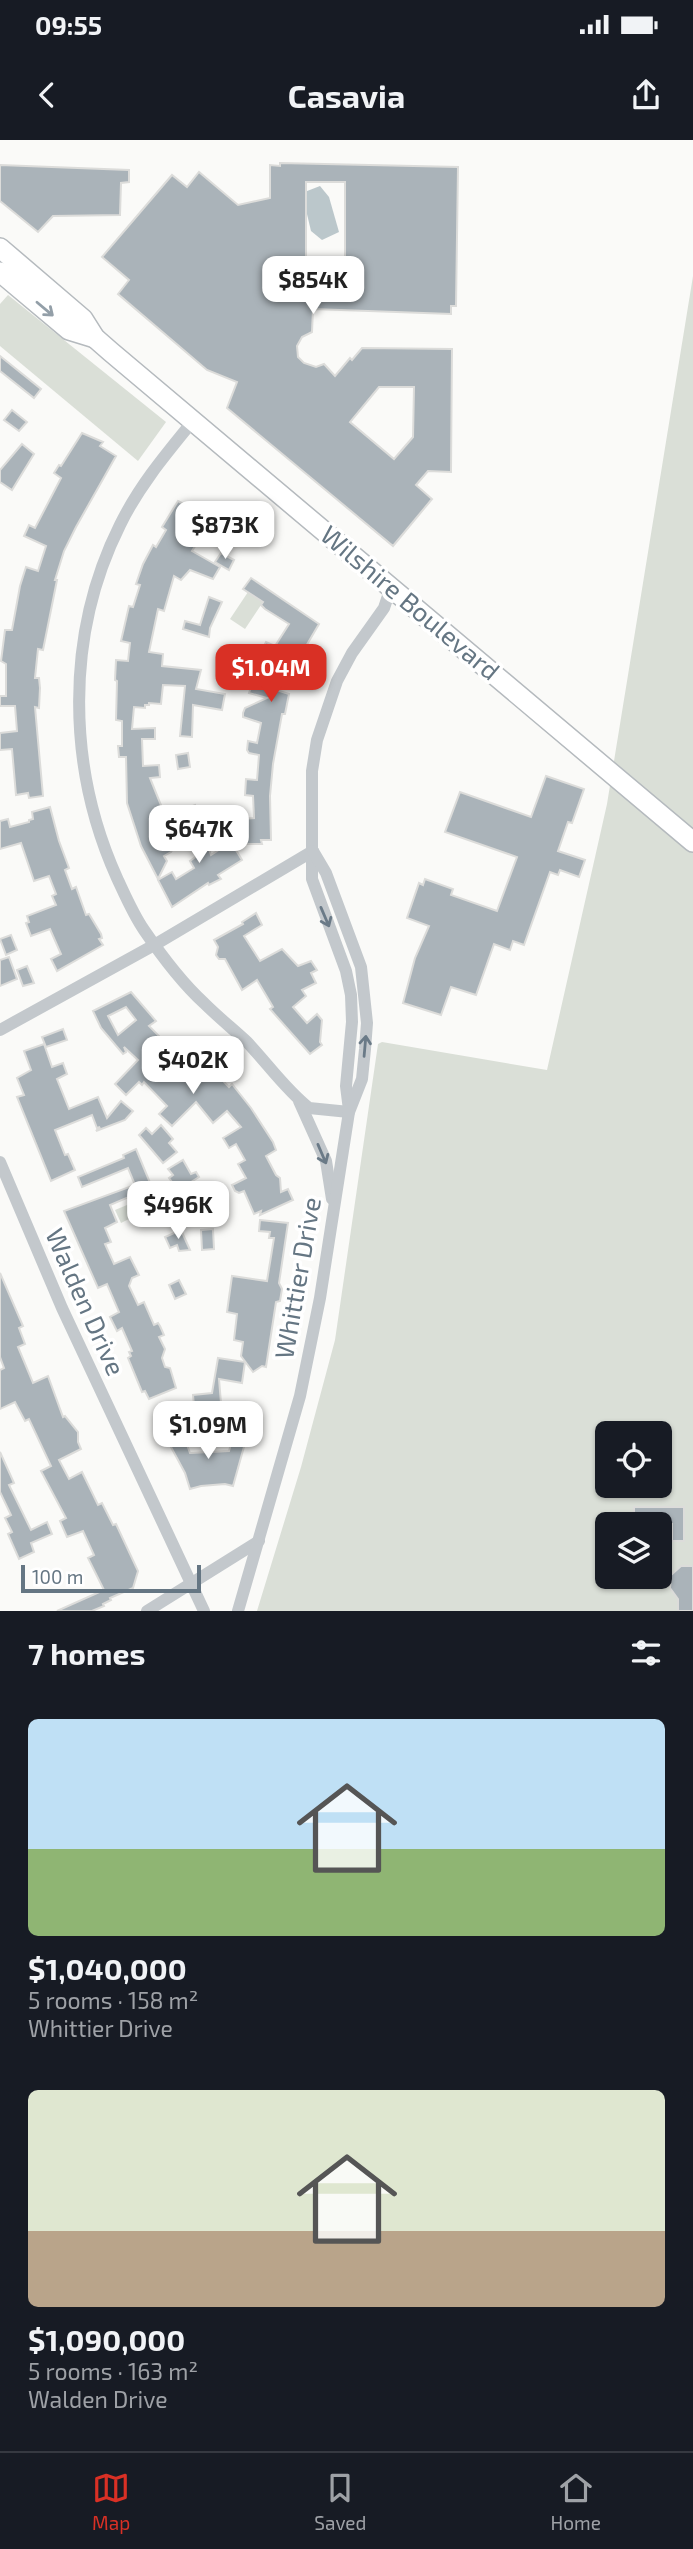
<!DOCTYPE html>
<html lang="en">
<head>
<meta charset="utf-8">
<style>
	:root { --surface:#171b24; --page:#20242c; --text:#f1f3f6; --muted:#9ea1a6; --line:#363941; --accent:#d93025 }
	body { margin:0; font-family:"Exo 2",sans-serif; background:var(--page); color:var(--text); height:100vh; display:flex; flex-direction:column; font-size:26px; white-space:nowrap }
	* { box-sizing:border-box; margin:0 }
	p { font-size:23px; color:var(--muted) }
	.icon { flex:none; width:38px; height:38px; fill:none; stroke:currentColor; stroke-width:2; stroke-linecap:round; stroke-linejoin:round }
	.map { position:relative; height:1471px; overflow:hidden }
	.sheet { display:flex; flex-direction:column; background:var(--surface); flex:1 }
	.sheet>* { flex:none }
	.fabs { position:absolute; left:595px; top:1281px; display:grid; gap:14px }
	.fabs a { display:grid; place-items:center; width:77px; height:77px; border-radius:10px; background:var(--surface); box-shadow:0 2px 5px #0004; font-size:35px }
	.scale { position:absolute; left:21px; bottom:18px; width:180px; box-sizing:border-box; padding-left:7px; border:4px solid #657683; border-top:0; font-size:19px; line-height:24px; white-space:nowrap; color:#657683; -webkit-text-stroke:5px #fff; paint-order:stroke }
	.price { position:absolute; translate:-50% -60px; padding:0 16px; border-radius:14px; background:#fff; color:#222; font-size:23px; line-height:46px; filter:drop-shadow(0 2px 4px #0008) }
	.price::after { content:''; position:absolute; left:50%; top:42px; width:21px; height:16px; margin-left:-10px; background:inherit; clip-path:polygon(0 0,100% 0,50% 100%) }
	.price.active { background:var(--accent); color:#fff }
	ul { padding:0; list-style:none }
	li { display:grid; align-content:center; gap:14px; height:371px; padding:0 28px }
	li span { display:grid; place-items:center; height:217px; border-radius:10px; color:#555 }
	li>.icon { margin-inline-start:auto }
	span .icon { width:126px; height:126px; fill:#fffc; stroke-width:1 }
	li b { font-size:30px }
	h2 { display:flex; justify-content:space-between; align-items:center; height:84px; padding:0 28px; font-size:30px }
	.status { display:flex; justify-content:space-between; align-items:center; height:49px; padding:0 35px; background:var(--surface); direction:ltr }
	.status svg { height:19px; fill:currentColor }
	header { display:flex; justify-content:space-between; align-items:center; height:91px; padding:0 28px; background:var(--surface); font-size:32px; font-weight:700 }
	.tab-bar { display:flex; justify-content:space-around; align-items:center; height:98px; border-top:2px solid var(--line); background:var(--surface); font-size:19px; color:var(--muted) }
	.tab-bar a { display:grid; justify-items:center; gap:4px }
	.tab-bar .active { color:var(--accent) }
	.map>svg:first-child { display:block }
	.green { fill:#dadfd7; fill-rule:evenodd }
	.water { fill:#bbc7cb }
	.building { fill:#aab3b9; stroke:#dcdcda; stroke-width:2; fill-rule:evenodd }
	.lines { fill:none; stroke-linecap:round; stroke-linejoin:round }
	.primary-casing { stroke:#b5babe; stroke-width:22 }
	.street { stroke:#c3c8cc; stroke-width:12 }
	.primary { stroke:#fff; stroke-width:19 }
	.oneway { stroke:#939fa8 }
	.oneway2 { stroke:#6a7a87 }
	.labels { text-anchor:middle; stroke-width:7; stroke-linejoin:round; paint-order:stroke }
	.street-label { font-size:26px; fill:#657683; stroke:#fff }
</style>
</head>
<body>
<div class="status"><b>09:55</b><svg viewBox="0 0 49 12"><path d="M0 12V9h3v3zM5 12V6h3v6zM10 12V3h3v9zM15 12V0h3v12zM26 1h20v11H26zM47 4h2v5h-2z"/></svg></div>
<header><svg class="icon" aria-label="back" viewBox="0 0 24 24"><path d="M15 5l-7 7 7 7"/></svg>Casavia<svg class="icon" aria-label="share" viewBox="0 0 24 24"><path d="M12 15V3M7 8l5-5 5 5M5 13v7h14v-7"/></svg></header>
<div class="map">
<svg width="693" height="1471" viewBox="0 0 693 1471">
	<rect width="100%" height="100%" fill="#fafaf8"/>
	<g class="green">
		<path d="M693,136v1335h-436l44,-144 34,-127 43,-296 4,-2 165,28 60,-266zM607,1293h53v53h-53zM607,1384h53v53h-53z"/>
		<polygon points="8,155 166,282 138,321 0,206 0,164"/>
		<polygon points="248,452 263,462 245,489 230,479"/>
		<polygon points="139,1060 145,1071 121,1083 115,1070"/>
	</g>
	<polygon class="water" points="320,46 329,57 339,92 322,100 311,91 302,53"/>
	<g class="building">
		<path d="M280,23l178,4 -2,139h-5v8l-138,-5 -1,23 -10,5 -5,9 1,11 6,6 12,4 8,-3 11,12 15,-18 2,2 10,-12 90,1 -1,123 -23,-1 -12,14 16,14 -39,47 -166,-138 10,-26 -30,-12 -89,-76 11,-14 -27,-23 70,-82 15,12 12,-15 39,33 32,-7v-33l10,1zM306,42h39v83h-39zM379,247h35l-1,50 -19,22 -44,-37z"/>
		<polygon points="0,25 129,30 129,42 121,43 120,75 53,76 38,92 0,61"/>
		<polygon points="0,216 41,249 34,258 0,231"/>
		<polygon points="12,270 27,282 19,291 4,280"/>
		<polygon points="82,293 103,302 100,306 116,316 76,387 64,411 55,440 57,440 43,510 38,509 35,538 39,538 40,548 39,568 35,567 43,656 29,658 28,653 16,655 12,609 0,610 0,593 17,591 15,566 0,566 0,556 6,556 6,524 1,521 5,490 12,490 20,446 26,427 38,431 46,406 24,396 29,385 35,388 61,338 54,333 59,325 61,326"/>
		<polygon points="22,304 34,314 12,350 0,342 0,330"/>
		<polygon points="178,361 209,378 202,390 205,391 192,411 220,427 213,439 190,430 181,440 174,436 164,471 158,469 149,512 163,514 162,526 201,530 196,549 225,554 222,570 193,565 192,597 180,596 185,546 163,545 161,564 149,563 149,565 145,565 145,568 134,567 132,589 155,588 155,599 142,599 143,626 159,625 160,637 150,638 167,680 165,681 176,703 171,712 164,716 167,721 158,739 141,706 127,663 126,617 119,617 118,606 122,606 122,581 116,580 117,541 115,540 116,520 128,521 130,503 121,501 129,466 133,467 140,445 136,444 143,424 153,405 156,407 166,390 162,387"/>
		<polygon points="221,413 234,420 229,430 215,422"/>
		<polygon points="251,438 319,484 295,525 288,522 273,549 289,554 285,574 282,574 273,624 270,656 271,700 261,700 262,704 242,704 242,679 254,678 253,656 245,655 246,639 257,640 259,615 249,613 247,610 248,601 257,603 261,583 243,577 243,573 245,568 267,558 249,553 255,535 246,528 251,517 257,520 266,502 275,506 289,484 265,469 261,465 263,462 243,449"/>
		<polygon points="209,457 222,462 210,488 209,497 183,489 185,481 200,485"/>
		<polygon points="188,613 190,627 178,629 176,615"/>
		<polygon points="546,636 584,649 572,683 568,682 558,711 585,720 579,737 560,730 558,735 550,732 524,805 513,801 510,810 494,804 476,855 451,847 441,875 403,863 415,818 429,786 407,778 419,743 423,745 425,739 453,749 451,755 497,771 517,717 445,692 460,652 531,677"/>
		<polygon points="195,665 198,682 200,682 211,715 231,702 242,720 218,735 221,739 209,745 208,743 172,767 158,740 172,732 176,739 194,728 190,721 198,715 189,696 194,694 184,669"/>
		<polygon points="50,667 59,701 69,728 65,730 72,749 76,747 86,775 89,774 101,794 102,798 99,799 103,805 57,831 51,819 61,814 50,789 31,796 26,783 29,782 27,776 56,765 52,756 56,754 49,736 34,741 21,703 0,709 0,681 8,679 10,687 29,682 29,680 33,679 32,672"/>
		<polygon points="256,773 262,785 244,796 260,821 282,809 298,826 311,821 317,830 311,833 316,843 302,850 306,856 293,867 307,883 317,874 322,880 320,902 322,905 310,914 270,869 273,867 257,840 242,850 225,819 219,819 216,815 218,807 214,800 243,784 242,782"/>
		<polygon points="11,795 17,810 6,815 0,799"/>
		<polygon points="9,817 17,839 0,846 0,820"/>
		<polygon points="27,826 34,843 23,846 17,830"/>
		<path d="M131,852l25,29 -7,5 11,11 10,17 13,-13 9,9 -18,18 13,14 19,-19 23,24 3,-3 19,24 22,34 3,8 -10,6 10,19 4,3 1,14 7,-3 5,11 -33,15 1,-4 -7,3 -10,-23 -5,2 -4,-2 -3,-6 14,-7 -8,-14 7,-4 -9,-16 -7,4 -6,-10 18,-11 -14,-16 -14,12 -17,-21 -24,24 -13,-12 8,-8 -23,-24 -2,3 -3,-3 -13,13 -11,-11 23,-24 -14,-13 2,5 -3,2 -22,-26 -8,-17zM126,867l10,13 -18,15 -10,-19z"/>
		<polygon points="63,889 67,900 46,907 42,897"/>
		<polygon points="44,904 52,927 63,923 67,934 57,939 69,969 98,957 107,978 121,961 133,971 125,980 96,991 100,987 97,988 92,975 55,990 65,1015 68,1014 75,1030 51,1041 17,957 24,955 17,938 31,930 24,911"/>
		<polygon points="161,985 173,999 169,1003 177,1012 163,1023 139,995 146,988 152,994"/>
		<polygon points="136,1009 153,1050 172,1042 169,1038 173,1035 168,1029 183,1020 191,1034 196,1032 199,1037 161,1061 144,1067 138,1053 110,1065 117,1082 105,1088 111,1102 105,1104 114,1124 130,1117 139,1135 132,1138 129,1146 138,1165 144,1162 154,1185 158,1183 160,1186 164,1195 159,1197 165,1209 162,1218 165,1227 170,1228 176,1248 149,1259 145,1251 142,1252 128,1218 131,1216 129,1212 132,1211 122,1188 117,1191 110,1177 119,1172 107,1144 98,1148 64,1071 135,1045 128,1028 82,1047 78,1037 124,1018 123,1015"/>
		<polygon points="260,1080 288,1083 279,1143 282,1149 280,1161 276,1162 266,1227 262,1226 253,1232 241,1216 243,1202 234,1200 237,1174 227,1172 232,1136 267,1141 274,1098 269,1098 270,1092 259,1091"/>
		<polygon points="213,1089 214,1109 202,1110 201,1090"/>
		<polygon points="181,1090 190,1110 179,1111 177,1105 170,1108 165,1097"/>
		<polygon points="0,1133 23,1186 19,1188 25,1204 18,1207 33,1243 48,1236 63,1277 65,1276 78,1292 78,1302 81,1309 59,1320 69,1339 82,1332 98,1365 102,1363 113,1385 116,1384 138,1431 133,1448 110,1458 111,1460 103,1464 104,1466 92,1471 57,1471 104,1450 88,1418 94,1415 83,1391 67,1397 60,1381 66,1378 41,1331 51,1326 29,1279 25,1281 15,1262 0,1269 0,1230 4,1228 0,1217"/>
		<polygon points="179,1140 186,1154 175,1159 169,1145"/>
		<polygon points="218,1218 245,1222 242,1243 219,1239 221,1263 216,1264 216,1266 194,1266 193,1255 212,1253"/>
		<polygon points="181,1288 190,1313 229,1311 234,1293 247,1296 233,1346 225,1344 201,1346 190,1349 185,1333 165,1296"/>
		<polygon points="0,1312 14,1343 9,1345 31,1390 47,1382 52,1394 31,1403 34,1412 19,1419 8,1394 12,1392 5,1378 11,1375 0,1352"/>
		<polygon points="634,1367 684,1367 684,1401 672,1401 672,1384 634,1384"/>
		<polygon points="681,1426 693,1426 693,1471 678,1471 678,1459 670,1448 671,1435"/>
	</g>
	<g class="lines">
		<defs>
			<g id="primary">
				<polyline points="0,108 83,179 95,198 111,212 693,702"/>
				<polyline points="0,132 69,190 95,198"/>
			</g>
		</defs>
		<use href="#primary" class="primary-casing"/>
		<g class="street">
			<path d="M193,281c-27,33 -54,65 -73,104 -55,110 -53,242 -3,353 8,17 16,36 27,52 17,25 37,52 60,73 14,14 29,26 43,39 21,22 38,47 62,66l40,4"/>
			<polyline points="0,890 156,804 313,711"/>
			<polyline points="299,961 326,1021 332,1059"/>
			<polyline points="349,970 346,946 352,882 351,855 346,831 312,739 312,631 317,600 337,541 352,513 384,468 391,447"/>
			<polyline points="0,1022 62,1168 204,1471"/>
			<polyline points="147,1471 259,1401"/>
			<polyline points="238,1471 300,1256 320,1158 349,972 362,939 365,909 367,883 361,827 326,733 313,711"/>
		</g>
		<use href="#primary" class="primary"/>
	</g>
	<defs><path id="oneway-shaft" d="M-6 0H5M1.5-3L5.5 0L1.5 3" fill="none" stroke-width="1.6" stroke-linecap="round" stroke-linejoin="round" transform="scale(1.75)"/></defs>
	<use class="oneway" href="#oneway-shaft" transform="translate(45 169) rotate(40)"/>
	<g class="oneway2">
		<use href="#oneway-shaft" transform="translate(325 777) rotate(67)"/>
		<use href="#oneway-shaft" transform="translate(365 906) rotate(-85)"/>
		<use href="#oneway-shaft" transform="translate(322 1014) rotate(67)"/>
	</g>
	<g class="labels">
		<g class="street-label">
			<text transform="translate(410 463) rotate(40)" y="9">Wilshire Boulevard</text>
			<text transform="translate(298 1138) rotate(-80)" y="9">Whittier Drive</text>
			<text transform="translate(85 1162) rotate(66)" y="9">Walden Drive</text>
		</g>
	</g>
</svg>
<div class="fabs">
<a><svg class="icon" aria-label="locate" viewBox="0 0 24 24"><circle cx="12" cy="12" r="6"/><path d="M12 2v4M12 18v4M2 12h4M18 12h4"/></svg></a>
<a><svg class="icon" aria-label="layers" viewBox="0 0 24 24"><path d="M12 4l9 5-9 5-9-5zM3 14l9 5 9-5"/></svg></a>
</div>
<div class="scale">100 m</div>
<b class="price" style="left:313px;top:176px">$854K</b>
<b class="price" style="left:225px;top:421px">$873K</b>
<b class="price active" style="left:271px;top:564px">$1.04M</b>
<b class="price" style="left:199px;top:725px">$647K</b>
<b class="price" style="left:193px;top:956px">$402K</b>
<b class="price" style="left:178px;top:1101px">$496K</b>
<b class="price" style="left:208px;top:1321px">$1.09M</b>
</div>
<section class="sheet">
<h2>7 homes<svg class="icon" aria-label="filters" viewBox="0 0 24 24"><path d="M4 7h16M4 17h16"/><circle cx="9" cy="7" r="2"/><circle cx="15" cy="17" r="2"/></svg></h2>
<ul>
<li><span style="background:linear-gradient(#bfe0f5 60%,#8fb573 0)"><svg class="icon" aria-label="home" viewBox="0 0 24 24"><path d="M3 11l9-7 9 7M6 9v11h12V9"/></svg></span><div><b>$1,040,000</b><p>5 rooms · 158 m²</p><p>Whittier Drive</p></div></li>
<li><span style="background:linear-gradient(#dfe7d0 65%,#b9a48a 0)"><svg class="icon" aria-label="home" viewBox="0 0 24 24"><path d="M3 11l9-7 9 7M6 9v11h12V9"/></svg></span><div><b>$1,090,000</b><p>5 rooms · 163 m²</p><p>Walden Drive</p></div></li>
</ul>
</section>
<nav class="tab-bar">
<a class="active"><svg class="icon" aria-label="map" viewBox="0 0 24 24"><path d="M3 6l6-2 6 2 6-2v14l-6 2-6-2-6 2zM9 4v14M15 6v14"/></svg>Map</a>
<a><svg class="icon" aria-label="saved" viewBox="0 0 24 24"><path d="M7 4h10v16l-5-4-5 4z"/></svg>Saved</a>
<a><svg class="icon" aria-label="home" viewBox="0 0 24 24"><path d="M3 11l9-7 9 7M6 9v11h12V9"/></svg>Home</a>
</nav>
</body>
</html>
